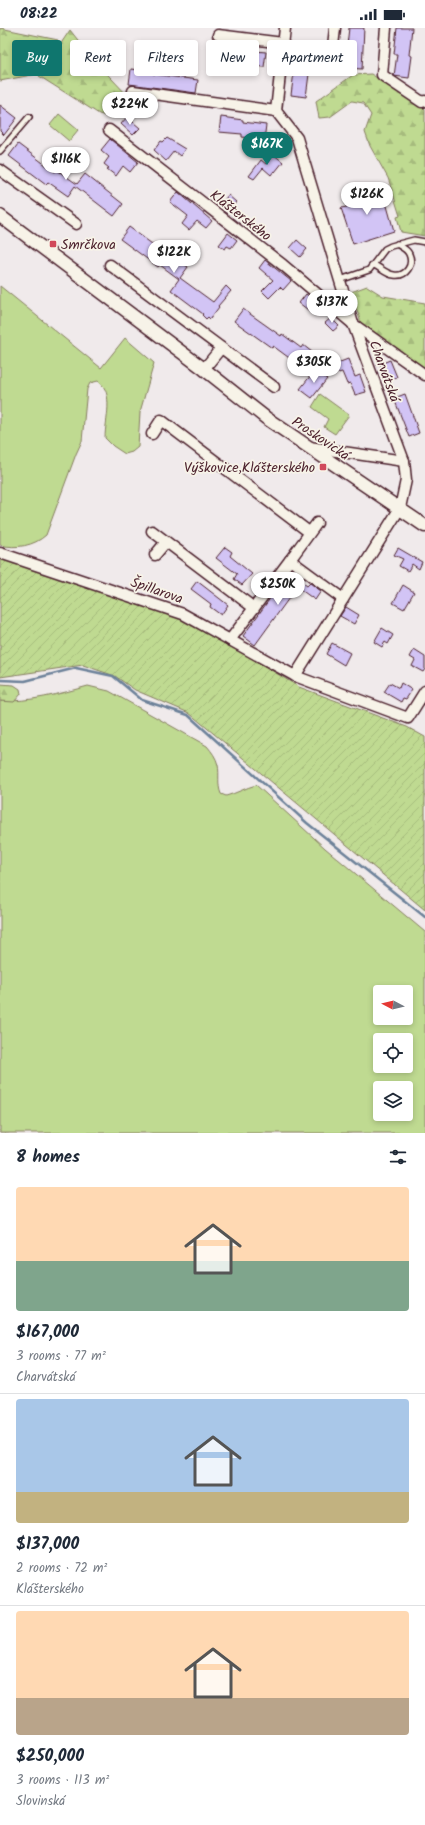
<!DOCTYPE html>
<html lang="en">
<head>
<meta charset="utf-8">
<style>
	:root { --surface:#fff; --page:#f2f2f3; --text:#1f2937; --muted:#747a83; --line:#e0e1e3; --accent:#0f766e }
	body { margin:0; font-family:Kalam,sans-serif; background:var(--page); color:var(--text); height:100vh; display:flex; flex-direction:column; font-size:15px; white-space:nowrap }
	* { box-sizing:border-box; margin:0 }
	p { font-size:13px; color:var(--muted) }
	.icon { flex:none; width:22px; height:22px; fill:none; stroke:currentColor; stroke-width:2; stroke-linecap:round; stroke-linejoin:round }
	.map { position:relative; height:1105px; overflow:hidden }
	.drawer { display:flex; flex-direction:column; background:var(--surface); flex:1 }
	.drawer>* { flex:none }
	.guide { position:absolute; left:12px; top:12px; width:401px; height:36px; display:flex; gap:8px }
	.needle { width:26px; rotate:277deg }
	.tools { position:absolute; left:373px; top:957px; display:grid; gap:8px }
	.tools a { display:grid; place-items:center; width:40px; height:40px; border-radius:4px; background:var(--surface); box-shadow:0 2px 6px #0003; font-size:20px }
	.price { position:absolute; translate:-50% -34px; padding:0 9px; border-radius:14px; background:#fff; color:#222; font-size:13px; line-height:26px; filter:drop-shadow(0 1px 2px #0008) }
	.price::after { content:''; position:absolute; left:50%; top:24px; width:12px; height:9px; margin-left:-6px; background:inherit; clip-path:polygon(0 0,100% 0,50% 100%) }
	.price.current { background:var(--accent); color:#fff }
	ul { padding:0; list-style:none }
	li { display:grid; align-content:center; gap:8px; height:212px; padding:0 16px }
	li+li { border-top:1px solid var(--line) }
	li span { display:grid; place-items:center; height:124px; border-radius:4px; color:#555 }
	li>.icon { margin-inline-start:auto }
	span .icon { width:72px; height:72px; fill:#fffc; stroke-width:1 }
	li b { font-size:17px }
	h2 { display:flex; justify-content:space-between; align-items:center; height:48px; padding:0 16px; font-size:17px }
	.chip { padding:0 14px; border-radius:4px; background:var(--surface); box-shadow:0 2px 6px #0003; font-size:14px; line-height:36px }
	.chip.current { background:var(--accent); color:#fff }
	.status { display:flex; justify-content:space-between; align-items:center; height:28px; padding:0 20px; background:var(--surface); direction:ltr }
	.status svg { height:11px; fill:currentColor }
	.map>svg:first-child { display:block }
	.green { fill:#bfda91; stroke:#847c5e; fill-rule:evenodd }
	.forest { fill:url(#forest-firs); stroke:#847c5e }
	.garden { fill:url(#garden-furrows); stroke:#847c5e }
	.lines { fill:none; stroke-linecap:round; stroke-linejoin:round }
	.stream { stroke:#6c8199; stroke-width:2.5 }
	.building { fill:#d2c4f5; stroke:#4a1f2b }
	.service-casing { stroke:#4a1f2b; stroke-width:8 }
	.minor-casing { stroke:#4a1f2b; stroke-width:13 }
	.tertiary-casing { stroke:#4a1f2b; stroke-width:15 }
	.service { stroke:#f7f3e8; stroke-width:5 }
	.minor { stroke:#f7f3e8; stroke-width:10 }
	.tertiary { stroke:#f7f3e8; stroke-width:12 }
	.poi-dot { fill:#d1495b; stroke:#f7f3e8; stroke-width:1.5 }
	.labels { text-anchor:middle; stroke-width:3.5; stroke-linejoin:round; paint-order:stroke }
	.street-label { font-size:14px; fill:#4a1f2b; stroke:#f7f3e8 }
	.poi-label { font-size:14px; fill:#4a1f2b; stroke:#f7f3e8; text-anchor:start }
</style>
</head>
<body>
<div class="status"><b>08:22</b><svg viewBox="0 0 49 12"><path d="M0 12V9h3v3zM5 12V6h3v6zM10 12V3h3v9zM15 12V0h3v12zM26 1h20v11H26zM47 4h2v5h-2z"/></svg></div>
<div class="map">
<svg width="425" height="1105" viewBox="0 0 425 1105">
	<defs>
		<pattern id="forest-firs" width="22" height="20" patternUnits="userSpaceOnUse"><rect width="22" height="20" fill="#bfda91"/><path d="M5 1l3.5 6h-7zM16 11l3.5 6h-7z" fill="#a6bb7d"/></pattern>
		<pattern id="garden-furrows" width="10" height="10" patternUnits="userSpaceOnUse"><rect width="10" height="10" fill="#bfda91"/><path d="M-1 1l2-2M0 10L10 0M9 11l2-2" fill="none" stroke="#a6bb7d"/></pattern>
	</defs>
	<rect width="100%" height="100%" fill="#f0eaeb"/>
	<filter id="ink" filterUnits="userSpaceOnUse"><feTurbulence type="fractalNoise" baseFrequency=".025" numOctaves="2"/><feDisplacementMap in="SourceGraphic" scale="8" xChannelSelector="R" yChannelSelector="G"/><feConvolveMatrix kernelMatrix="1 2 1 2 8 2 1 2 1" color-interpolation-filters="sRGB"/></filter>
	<g filter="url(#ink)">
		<g class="green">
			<polygon points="59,86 78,102 69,113 50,97"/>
			<path d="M0,258l101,82 24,-30 29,25 -14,49 -2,35 -6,5 -7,2 -12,-8 -8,-8c0,-18 10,-45 -7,-57l-8,2 -3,6 -5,52 -6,13 -30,81c-12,11 -30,14 -46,10z"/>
			<polygon points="320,366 349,387 335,406 324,399 328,391 312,379"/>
			<path d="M88,658l21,5 98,55c5,6 9,11 11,19 2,10 -1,19 3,29l5,2c11,-3 19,-8 30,-11l69,63 100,84v201h-425v-432c31,1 59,-7 88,-15zM380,964h26v26h-26zM380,1012h26v26h-26zM380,1060h26v26h-26z"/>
		</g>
		<g class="forest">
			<polygon points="0,0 58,12 37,46 0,53"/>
			<polygon points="70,2 92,30 129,69 113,90 99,86 39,48"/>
			<polygon points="371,46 425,81 425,208 401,204 397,189 400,188 388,150 370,118 365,104 371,87 363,75 352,73 330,89 319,90 316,73 353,47"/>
			<polygon points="367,258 383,268 425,275 425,346 362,298 351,264"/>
			<polygon points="0,656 14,657 20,661 21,666 14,674 0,673"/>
		</g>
		<polygon class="garden" points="0,529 187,591 299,659 407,699 425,709 425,882 189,685 135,662 115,648 83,637 0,649"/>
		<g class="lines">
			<polyline class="stream" points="0,652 25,653 76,640 113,648 142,672 188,687 307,795 425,889"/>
		</g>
		<g class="building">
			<polygon points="349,0 364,0 362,41 347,40 349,18 347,17"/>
			<polygon points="397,0 412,0 409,27 412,28 409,50 394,48 397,26 394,26"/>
			<polygon points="221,17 244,19 243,22 266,24 264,39 242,37 242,34 219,32"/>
			<polygon points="293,21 308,23 306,46 309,46 306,69 291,67 294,44 291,44"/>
			<polygon points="131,41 153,44 153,46 198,52 196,65 129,56"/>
			<polygon points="0,77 17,90 4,107 0,103"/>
			<polygon points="127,89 140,100 133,107 121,96"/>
			<polygon points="221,89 243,92 243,94 266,97 264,112 242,109 242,106 219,104"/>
			<polygon points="167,110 185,121 180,128 174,123 166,133 154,122 161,113 163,114"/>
			<polygon points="110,111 138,134 130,144 123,138 116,148 107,141 109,140 104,136 109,129 101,122"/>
			<polygon points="18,116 55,144 57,142 77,156 85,146 123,176 114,188 75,158 68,168 48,154 46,156 9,128"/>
			<polygon points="273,126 283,134 275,144 274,143 271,147 263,140 254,151 249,148 261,132 266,136"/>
			<polygon points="382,160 394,203 353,216 341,180 347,179 345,172"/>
			<polygon points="178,164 212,193 206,200 197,193 189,202 182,196 188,188 170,174"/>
			<polygon points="228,167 236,174 229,183 221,177"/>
			<polygon points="129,199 167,227 169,225 188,239 180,250 213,274 226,258 231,263 218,278 219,279 210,291 208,289 206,291 202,287 203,286 171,262 179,251 160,237 158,239 120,211"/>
			<polygon points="228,205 237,212 231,220 227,218 225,221 219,217"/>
			<polygon points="297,212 307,221 300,229 290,220"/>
			<polygon points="265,232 291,253 283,262 280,259 269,270 262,263 273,252 259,240"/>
			<polygon points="306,266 321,278 320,283 316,288 299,275"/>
			<polygon points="243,281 281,308 282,306 301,320 303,317 322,332 313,344 294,330 292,332 273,318 272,320 234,293"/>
			<polygon points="331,290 339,298 333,303 325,295"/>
			<polygon points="348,331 355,349 360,347 366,364 355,367 350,355 347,356 342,344 338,345 335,336"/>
			<polygon points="390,332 397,349 387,353 380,336"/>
			<polygon points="315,342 327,351 312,370 300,361"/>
			<polygon points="405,366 419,405 409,409 395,373 397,369"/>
			<polygon points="225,519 232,524 230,528 252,546 242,557 234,551 237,546 216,530"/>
			<polygon points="398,520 422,534 419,541 412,536 408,543 399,538 403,531 394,527"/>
			<polygon points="289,544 307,558 310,555 321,563 315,572 297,559 255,617 243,608"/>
			<polygon points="197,553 228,577 221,587 210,579 211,576 191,561"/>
			<polygon points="403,557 414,564 404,581 393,575"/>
			<polygon points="346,579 359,587 354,596 340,588"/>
			<polygon points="382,600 393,607 388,616 385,614 382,619 374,614"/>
			<polygon points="332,615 350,625 344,637 326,626"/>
			<polygon points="414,622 425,629 425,641 423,644 412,638 415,632 410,629"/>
			<polygon points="390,655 399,660 401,655 412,662 406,671 403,670 401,674 384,664"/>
		</g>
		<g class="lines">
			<defs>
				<g id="service">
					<polyline points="0,123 29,89"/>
					<path d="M374,237c7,3 12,9 20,10 12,2 20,-10 15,-21 -2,-5 -8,-7 -12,-10"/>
					<polyline points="340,252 369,242 385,221 391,218 414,212 425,214"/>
				</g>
				<g id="minor">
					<polyline points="386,0 382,47 422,74 425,73"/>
					<polyline points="218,7 283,15"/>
					<polyline points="331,37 335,0"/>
					<polyline points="133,63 276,83 297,110 353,296 404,433 406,452 400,480 295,648"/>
					<polyline points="276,83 285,0"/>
					<polyline points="109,102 283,237 353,296 425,347"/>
					<polyline points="0,142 76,196"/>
					<polyline points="110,237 274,359"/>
					<polyline points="204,341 221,320"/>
					<polyline points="152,406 161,392 309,504"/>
					<polyline points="309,419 404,433"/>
					<polyline points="317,495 290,532 343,571"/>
					<polyline points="152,503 254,580"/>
					<polyline points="0,525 183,586 295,648 408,690 425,663"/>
					<polyline points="155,527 166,514"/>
					<polyline points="230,612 290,532"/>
				</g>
				<polyline id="tertiary" points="0,188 204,341 266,390 425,498"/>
			</defs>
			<use href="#service" class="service-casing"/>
			<use href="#minor" class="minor-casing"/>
			<use href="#tertiary" class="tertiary-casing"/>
			<use href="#service" class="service"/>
			<use href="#minor" class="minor"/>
			<use href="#tertiary" class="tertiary"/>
		</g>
	</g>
	<g class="poi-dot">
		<rect x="49" y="212" width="8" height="8" rx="2"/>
		<rect x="319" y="435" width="8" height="8" rx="2"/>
	</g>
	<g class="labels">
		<g class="street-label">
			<text transform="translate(241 187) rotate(38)" y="5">Klášterského</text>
			<text transform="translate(385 343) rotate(70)" y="5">Charvátská</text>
			<text transform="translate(321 410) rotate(34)" y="5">Proskovická</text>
			<text transform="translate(157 562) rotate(19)" y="5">Špillarova</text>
		</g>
		<g class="poi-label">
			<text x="61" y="221">Smrčkova</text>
			<text x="315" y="444" text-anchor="end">Výškovice,Klášterského</text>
		</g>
	</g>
</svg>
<div class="tools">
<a><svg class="needle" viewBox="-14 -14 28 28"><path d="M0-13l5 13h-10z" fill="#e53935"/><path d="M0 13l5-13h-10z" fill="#747a83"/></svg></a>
<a><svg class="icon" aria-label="locate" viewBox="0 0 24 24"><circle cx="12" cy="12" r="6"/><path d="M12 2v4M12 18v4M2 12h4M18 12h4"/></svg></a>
<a><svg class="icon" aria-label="layers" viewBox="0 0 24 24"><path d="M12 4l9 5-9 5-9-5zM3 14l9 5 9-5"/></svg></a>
</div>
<b class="price" style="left:130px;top:98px">$224K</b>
<b class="price current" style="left:267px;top:138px">$167K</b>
<b class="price" style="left:66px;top:153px">$116K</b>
<b class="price" style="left:367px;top:188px">$126K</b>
<b class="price" style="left:174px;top:246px">$122K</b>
<b class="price" style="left:332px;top:296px">$137K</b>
<b class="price" style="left:314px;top:356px">$305K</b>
<b class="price" style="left:278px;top:578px">$250K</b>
<div class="guide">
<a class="chip current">Buy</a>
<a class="chip">Rent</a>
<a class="chip">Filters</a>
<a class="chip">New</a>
<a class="chip">Apartment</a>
</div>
</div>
<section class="drawer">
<h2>8 homes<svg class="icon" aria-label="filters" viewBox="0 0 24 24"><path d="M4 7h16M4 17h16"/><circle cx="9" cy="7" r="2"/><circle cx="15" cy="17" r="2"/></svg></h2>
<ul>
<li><span style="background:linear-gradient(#ffd9b3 60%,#7fa58c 0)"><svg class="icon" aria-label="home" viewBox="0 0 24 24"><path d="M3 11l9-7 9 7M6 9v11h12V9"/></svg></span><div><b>$167,000</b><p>3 rooms · 77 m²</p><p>Charvátská</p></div></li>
<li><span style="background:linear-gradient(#a9c7e8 75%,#c2b280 0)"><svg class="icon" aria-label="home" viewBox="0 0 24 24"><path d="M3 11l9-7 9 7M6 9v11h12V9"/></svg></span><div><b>$137,000</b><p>2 rooms · 72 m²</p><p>Klášterského</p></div></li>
<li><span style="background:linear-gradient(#ffd9b3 70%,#b9a48a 0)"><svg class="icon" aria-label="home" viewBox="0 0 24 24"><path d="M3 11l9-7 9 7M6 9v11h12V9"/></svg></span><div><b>$250,000</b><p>3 rooms · 113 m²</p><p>Slovinská</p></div></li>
</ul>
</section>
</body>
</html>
